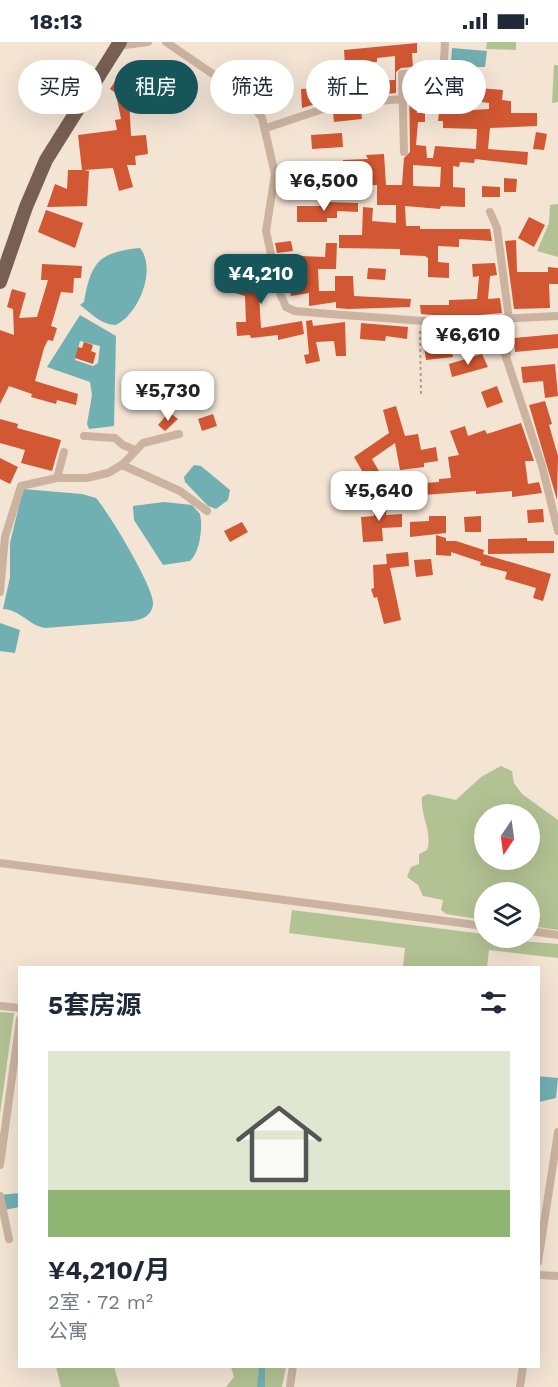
<!DOCTYPE html>
<html lang="zh">
<head>
<meta charset="utf-8">
<style>
	:root { --surface:#fff; --page:#f6f6f7; --text:#1f2937; --muted:#747a83; --accent:#165559 }
	body { margin:0; font-family:"Work Sans","Noto Sans SC",sans-serif; background:var(--page); color:var(--text); height:100vh; display:flex; flex-direction:column; font-size:22px; white-space:nowrap }
	* { box-sizing:border-box; margin:0 }
	p { font-size:20px; color:var(--muted) }
	.icon { flex:none; width:33px; height:33px; fill:none; stroke:currentColor; stroke-width:2; stroke-linecap:round; stroke-linejoin:round }
	.map { position:relative; flex:1; overflow:hidden }
	.side { position:absolute; left:18px; top:924px; width:522px; height:402px; display:flex; flex-direction:column; background:var(--surface); border-radius:0px; box-shadow:0 6px 24px #0002 }
	.side>* { flex:none }
	.hud { position:absolute; left:18px; top:18px; width:522px; height:54px; display:flex; gap:12px }
	.needle { width:39px; rotate:193deg }
	.buttons { position:absolute; left:474px; top:762px; display:grid; gap:12px }
	.buttons a { display:grid; place-items:center; width:66px; height:66px; border-radius:50%; background:var(--surface); box-shadow:0 6px 24px #0002; font-size:30px }
	.price { position:absolute; translate:-50% -51px; padding:0 14px; border-radius:12px; background:#fff; color:#222; font-size:20px; line-height:39px; filter:drop-shadow(0 2px 3px #0008) }
	.price::after { content:''; position:absolute; left:50%; top:36px; width:18px; height:14px; margin-left:-9px; background:inherit; clip-path:polygon(0 0,100% 0,50% 100%) }
	.price.current { background:var(--accent); color:#fff }
	ul { padding:0; list-style:none }
	li { display:grid; align-content:center; gap:12px; height:318px; padding:0 30px }
	li span { display:grid; place-items:center; height:186px; border-radius:0px; color:#555 }
	li>.icon { margin-inline-start:auto }
	span .icon { width:108px; height:108px; fill:#fffc; stroke-width:1 }
	li b { font-size:26px }
	h2 { display:flex; justify-content:space-between; align-items:center; height:72px; padding:0 30px; font-size:26px }
	.chip { padding:0 21px; border-radius:27px; background:var(--surface); box-shadow:0 6px 24px #0002; font-size:21px; line-height:54px }
	.chip.current { background:var(--accent); color:#fff }
	.status { display:flex; justify-content:space-between; align-items:center; height:42px; padding:0 30px; background:var(--surface); direction:ltr }
	.status svg { height:16px; fill:currentColor }
	.map>svg:first-child { display:block }
	.green { fill:#b3c293; fill-rule:evenodd }
	.water { fill:#71b0b2; fill-rule:evenodd }
	.building { fill:#d25733; fill-rule:evenodd }
	.lines { fill:none; stroke-linecap:round; stroke-linejoin:round }
	.path { stroke:#b79d8a; stroke-width:2; stroke-dasharray:3 3; stroke-linecap:butt }
	.street { stroke:#cbb3a0; stroke-width:8 }
	.primary { stroke:#785f53; stroke-width:14 }
</style>
</head>
<body>
<div class="status"><b>18:13</b><svg viewBox="0 0 49 12"><path d="M0 12V9h3v3zM5 12V6h3v6zM10 12V3h3v9zM15 12V0h3v12zM26 1h20v11H26zM47 4h2v5h-2z"/></svg></div>
<div class="map">
<svg width="558" height="1345" viewBox="0 0 558 1345">
	<rect width="100%" height="100%" fill="#f3e4d4"/>
	<g class="green">
		<polygon points="487,0 516,0 516,8 486,7"/>
		<polygon points="554,23 558,23 558,60 552,61"/>
		<polygon points="558,162 558,215 537,209 549,181 550,163"/>
		<path d="M501,724l11,5 2,12 8,11 36,26v110l-28,-4v-34h-46v28l-38,-6 -5,-4 2,-10 -20,-4 -5,-11 -11,-8 4,-10 8,-3v-10l8,-4c6,-18 -7,-34 -5,-53l6,-3 28,6 25,-23zM484,772h46v46h-46z"/>
		<polygon points="292,868 484,892 484,896 558,902 558,916 489,908 487,925 403,925 405,906 289,891"/>
		<polygon points="0,970 14,971 0,1072"/>
		<polygon points="56,1325 114,1325 120,1345 61,1345"/>
		<polygon points="231,1325 286,1325 282,1345 226,1345 234,1335"/>
	</g>
	<g class="water">
		<polygon points="452,6 487,9 485,25 475,25 475,37 456,37 450,34"/>
		<path d="M140,206c17,21 -1,66 -24,77 -15,0 -25,-12 -36,-20l4,-3c7,-40 15,-50 56,-54z"/>
		<path d="M80,273l36,21 -2,90 -25,3 -2,-5 5,-29 -2,-13 -43,-15zM80,299l20,5 -2,17 -5,3 -18,-6z"/>
		<polygon points="194,423 201,424 230,448 228,458 216,467 208,464 185,440 184,435"/>
		<path d="M23,447l59,5 14,4c11,12 60,92 57,107 -2,11 -10,14 -20,16l-88,7c-17,-3 -24,-18 -42,-19l7,-32v-34z"/>
		<path d="M164,460l28,3 8,9c3,13 0,38 -10,47l-27,4 -29,-45 -1,-14z"/>
		<polygon points="0,581 20,588 15,611 0,609"/>
		<polygon points="538,1034 558,1036 556,1056 539,1060"/>
		<polygon points="19,1151 19,1165 0,1169 0,1153"/>
		<polygon points="259,1325 265,1325 265,1345 257,1345"/>
	</g>
	<g class="building">
		<polygon points="417,1 417,11 412,11 413,25 401,26 396,30 396,51 337,56 302,66 301,47 322,46 320,21 345,20 346,40 395,38 395,14 377,16 377,20 345,22 344,8"/>
		<polygon points="122,29 132,35 120,54 110,47"/>
		<path d="M423,37l1,17 -8,1 1,16h8v9h-7l-2,23 10,1 1,12h6l2,-12 41,3 1,-20 -34,-1v-7h-5l1,-9 50,-3v-6l-48,-6 1,-12 61,5 -1,10 9,1v12h26v13l-47,2 -2,21 40,3 -1,13 -52,-6 -1,4 -14,-1 -1,5 -6,-1v21l12,1v19l-24,-1 -1,3 -35,-3 1,20h14v3h70l2,12 -33,-2v8l-21,-1v16l11,1v15l-21,-1v-19l-3,-2 -25,-1v-6l-61,-1v-13h23l1,-28 10,1 -1,13 24,2v-18h-19v-20l-46,3v-5l-15,1 -1,-17 29,-2 -1,-5 25,-1 -2,-4 18,-1 2,31h16l2,-27 6,-6 -1,-72zM413,123l28,2 -1,20 -27,-1z"/>
		<polygon points="129,56 131,94 146,93 148,112 135,114 136,123 127,123 133,145 119,149 113,126 84,128 89,129 87,164 47,165 55,142 67,147 68,128 82,128 78,93 117,88 115,78 121,77 117,57"/>
		<polygon points="376,65 361,69 362,77 334,80 333,70"/>
		<polygon points="536,90 547,92 544,108 533,107"/>
		<polygon points="342,91 343,105 312,107 311,93"/>
		<polygon points="504,136 517,137 516,150 504,150"/>
		<polygon points="482,144 500,145 500,155 482,155"/>
		<polygon points="327,160 358,161 358,170 337,169 337,176 327,176 327,180 297,180 297,164 327,164"/>
		<polygon points="46,168 83,181 75,206 38,190"/>
		<polygon points="529,175 545,183 534,205 518,196"/>
		<polygon points="516,198 517,230 548,230 548,225 558,226 558,242 549,242 550,266 514,267 505,199"/>
		<polygon points="291,199 293,209 277,211 275,201"/>
		<polygon points="326,201 337,201 336,227 318,227 319,249 335,249 335,234 353,234 354,254 411,257 410,265 349,267 336,266 336,260 309,264 309,251 291,254 289,242 300,240 301,214 325,215"/>
		<polygon points="244,213 265,213 270,239 267,239 267,253 259,252 261,286 302,279 304,292 278,298 278,293 251,296 250,293 237,294 236,280 246,280 245,254 235,251 237,238 256,242 256,222 244,222"/>
		<polygon points="495,221 497,233 490,234 488,257 500,256 502,271 457,275 421,272 420,263 449,263 449,258 477,257 479,234 473,235 472,222"/>
		<polygon points="42,222 82,224 81,236 74,236 73,251 61,250 51,284 57,286 53,299 48,298 44,306 35,339 78,352 76,363 57,358 56,362 31,355 32,352 9,344 0,362 0,288 14,293 13,267 7,265 12,247 26,251 19,276 37,275 48,238 41,238"/>
		<polygon points="368,226 386,227 385,238 367,237"/>
		<polygon points="312,278 313,284 345,280 346,314 336,314 334,299 316,300 320,319 306,322 304,313 309,312 306,279"/>
		<polygon points="361,281 408,285 407,297 386,294 385,299 360,297"/>
		<polygon points="558,292 558,306 515,310 514,296"/>
		<polygon points="84,300 93,303 91,309 96,311 93,322 75,316 78,305 82,306"/>
		<polygon points="436,301 436,305 450,302 453,315 426,318 424,303"/>
		<polygon points="482,312 488,325 452,335 449,322"/>
		<polygon points="555,322 558,354 545,356 543,339 523,341 521,325"/>
		<polygon points="497,344 503,360 487,366 481,350"/>
		<polygon points="545,359 552,382 549,383 558,414 557,458 529,363"/>
		<polygon points="396,364 405,394 418,392 421,408 436,405 438,419 424,421 424,425 400,428 395,401 372,417 379,429 365,434 354,415 389,391 383,368"/>
		<polygon points="169,370 178,377 165,389 158,383"/>
		<polygon points="213,372 217,384 202,389 198,377"/>
		<polygon points="0,377 18,382 17,386 61,398 52,429 21,421 25,408 0,401"/>
		<polygon points="521,381 534,419 525,419 528,442 539,440 542,451 512,455 512,449 476,452 476,449 384,456 383,444 439,440 439,437 451,436 448,415 459,413 450,389 465,384 468,394 485,388 487,392"/>
		<polygon points="0,416 18,425 10,442 0,437"/>
		<polygon points="374,456 387,457 386,473 402,472 402,485 382,486 383,499 363,500 361,475 374,474"/>
		<polygon points="543,467 544,480 528,481 527,468"/>
		<polygon points="429,474 446,474 446,491 410,495 410,480 429,479"/>
		<polygon points="481,474 481,490 465,490 464,475"/>
		<polygon points="242,480 248,490 230,500 224,489"/>
		<polygon points="436,493 446,496 446,499 456,499 484,508 483,512 551,532 543,559 533,556 536,546 505,537 507,530 480,523 481,520 451,510 451,514 436,513"/>
		<polygon points="527,496 527,499 554,499 554,511 488,512 488,497"/>
		<polygon points="408,510 409,524 390,526 401,578 384,582 377,555 374,556 371,547 374,546 373,523 387,522 386,512"/>
		<polygon points="431,517 433,533 416,535 414,518"/>
	</g>
	<g class="lines">
		<polyline class="path" points="420,289 421,354"/>
		<g class="street">
			<polyline points="166,0 223,39 253,64 262,76 275,132 266,189 279,249 286,265 295,269 330,272 463,282 485,291 507,312"/>
			<polyline points="117,4 148,0"/>
			<polyline points="443,37 445,0"/>
			<polyline points="266,86 338,62 404,57"/>
			<polyline points="404,110 402,32 443,30"/>
			<polyline points="490,170 497,186 509,277"/>
			<polyline points="462,279 558,274"/>
			<polyline points="504,309 542,424 558,489"/>
			<polyline points="84,394 115,396 123,403 135,408"/>
			<polyline points="122,423 180,449 207,469"/>
			<polyline points="57,436 64,410"/>
			<polyline points="0,550 5,495 21,444 57,436 87,436 108,431 123,422 143,401 179,392"/>
			<polyline points="0,821 484,884"/>
			<polyline points="530,889 558,893"/>
			<polyline points="0,964 20,966"/>
			<polyline points="0,1123 20,977"/>
			<polyline points="0,1154 9,1197"/>
			<polyline points="538,1220 558,1090"/>
			<polyline points="538,1233 558,1234"/>
			<polyline points="290,1345 293,1324"/>
			<polyline points="520,1345 523,1324"/>
		</g>
		<polyline class="primary" points="0,240 26,165 46,118 120,0"/>
	</g>
</svg>
<div class="buttons">
<a><svg class="needle" viewBox="-14 -14 28 28"><path d="M0-13l5 13h-10z" fill="#e53935"/><path d="M0 13l5-13h-10z" fill="#747a83"/></svg></a>
<a><svg class="icon" aria-label="layers" viewBox="0 0 24 24"><path d="M12 4l9 5-9 5-9-5zM3 14l9 5 9-5"/></svg></a>
</div>
<b class="price" style="left:324px;top:170px">¥6,500</b>
<b class="price current" style="left:261px;top:263px">¥4,210</b>
<b class="price" style="left:468px;top:324px">¥6,610</b>
<b class="price" style="left:168px;top:380px">¥5,730</b>
<b class="price" style="left:379px;top:480px">¥5,640</b>
<div class="hud">
<a class="chip">买房</a>
<a class="chip current">租房</a>
<a class="chip">筛选</a>
<a class="chip">新上</a>
<a class="chip">公寓</a>
</div>
<section class="side">
<h2>5套房源<svg class="icon" aria-label="filters" viewBox="0 0 24 24"><path d="M4 7h16M4 17h16"/><circle cx="9" cy="7" r="2"/><circle cx="15" cy="17" r="2"/></svg></h2>
<ul>
<li><span style="background:linear-gradient(#dfe7d0 75%,#8fb573 0)"><svg class="icon" aria-label="home" viewBox="0 0 24 24"><path d="M3 11l9-7 9 7M6 9v11h12V9"/></svg></span><div><b>¥4,210/月</b><p>2室 · 72 m²</p><p>公寓</p></div></li>
</ul>
</section>
</div>
</body>
</html>
